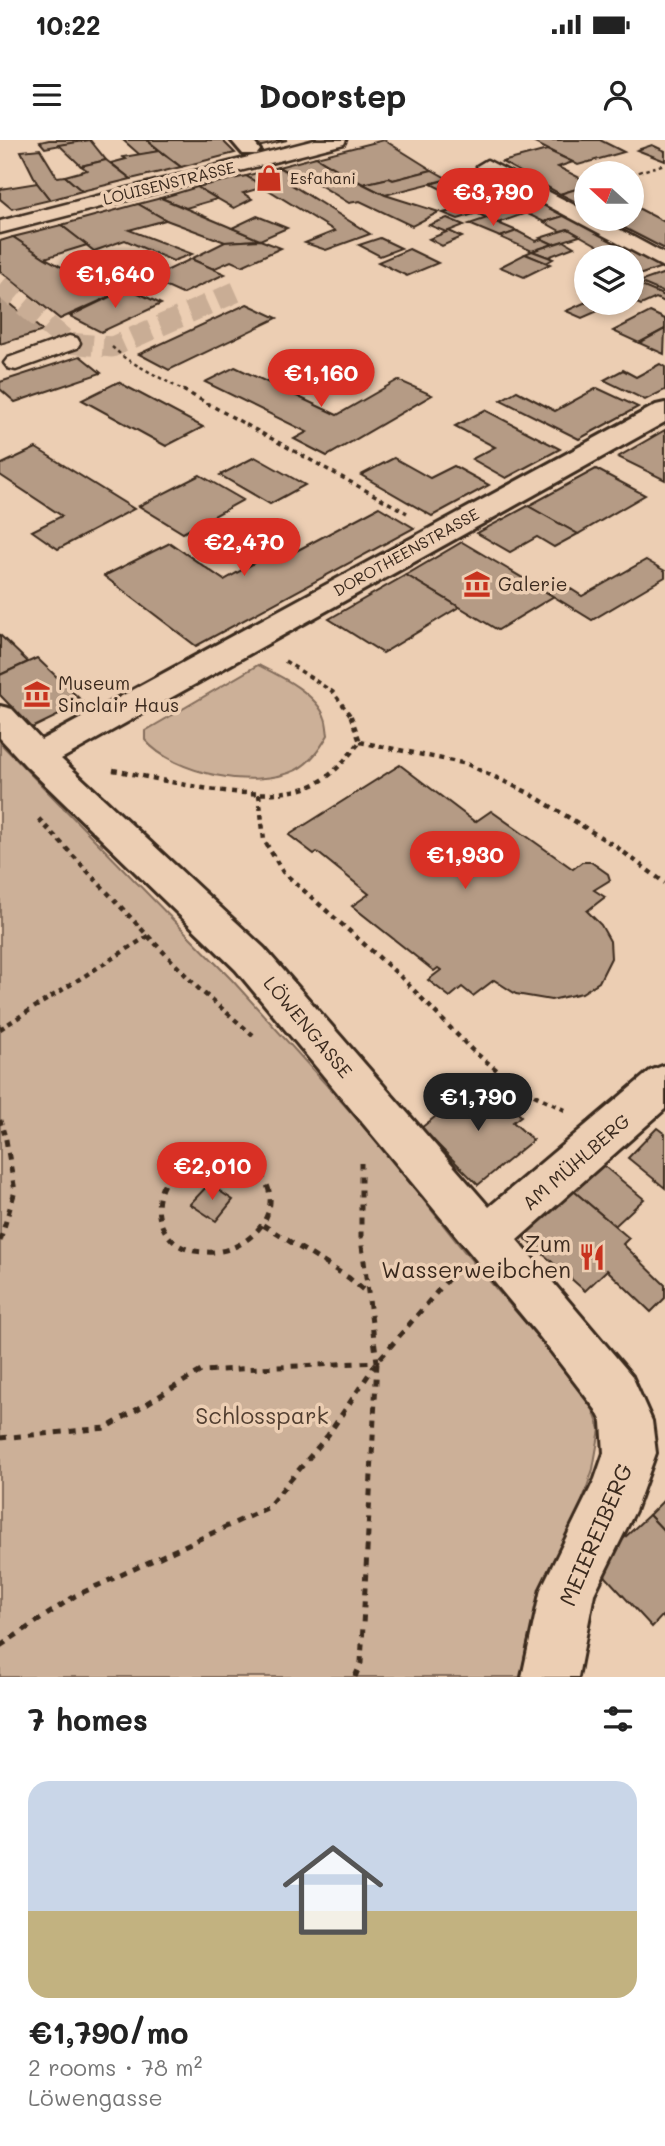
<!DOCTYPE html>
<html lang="en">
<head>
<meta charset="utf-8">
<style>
	:root { --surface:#fff; --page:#f2f2f2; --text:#222; --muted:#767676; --accent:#d93025 }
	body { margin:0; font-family:Mali,sans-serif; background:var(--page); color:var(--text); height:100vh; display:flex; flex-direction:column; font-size:26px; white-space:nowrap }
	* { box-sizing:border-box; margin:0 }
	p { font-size:23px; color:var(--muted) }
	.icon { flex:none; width:38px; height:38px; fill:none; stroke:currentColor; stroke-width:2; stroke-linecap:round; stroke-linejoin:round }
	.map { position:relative; height:1537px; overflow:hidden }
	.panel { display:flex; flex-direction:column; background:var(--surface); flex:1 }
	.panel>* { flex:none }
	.needle { width:46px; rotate:291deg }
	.tools { position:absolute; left:574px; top:21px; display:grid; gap:14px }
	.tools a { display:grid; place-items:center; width:70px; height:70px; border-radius:50%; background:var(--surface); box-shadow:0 4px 10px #0003; font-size:35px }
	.price { position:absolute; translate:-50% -60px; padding:0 16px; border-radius:24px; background:var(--accent); color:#fff; font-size:23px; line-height:46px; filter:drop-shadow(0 2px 4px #0008) }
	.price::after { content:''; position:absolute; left:50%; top:42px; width:21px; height:16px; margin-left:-10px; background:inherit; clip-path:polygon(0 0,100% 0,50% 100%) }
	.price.on { background:#222; color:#fff }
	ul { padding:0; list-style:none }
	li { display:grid; align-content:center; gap:14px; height:371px; padding:0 28px }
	li span { display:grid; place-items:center; height:217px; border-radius:21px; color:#555 }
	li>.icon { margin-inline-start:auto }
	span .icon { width:126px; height:126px; fill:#fffc; stroke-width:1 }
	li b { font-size:30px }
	h2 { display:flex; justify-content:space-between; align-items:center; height:84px; padding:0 28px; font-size:30px }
	.status { display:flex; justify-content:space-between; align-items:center; height:49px; padding:0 35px; background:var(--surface); direction:ltr }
	.status svg { height:19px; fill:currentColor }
	header { display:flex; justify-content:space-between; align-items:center; height:91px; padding:0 28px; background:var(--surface); font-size:32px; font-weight:700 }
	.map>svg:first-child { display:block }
	.green { fill:#ccb098; stroke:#846d5b; stroke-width:2 }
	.building { fill:#b59b85; stroke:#3b2a1e; stroke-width:2 }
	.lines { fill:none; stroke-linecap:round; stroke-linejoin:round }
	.pedestrian-tunnel { stroke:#c9ad95; stroke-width:21; stroke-dasharray:21 10; stroke-linecap:butt }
	.pedestrian-casing { stroke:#3b2a1e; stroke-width:5 }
	.minor-casing { stroke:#3b2a1e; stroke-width:6 }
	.path-far3 { stroke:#3b2a1e; stroke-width:2.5; stroke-dasharray:3.5 3.5; stroke-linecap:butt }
	.path-far2 { stroke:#3b2a1e; stroke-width:3.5; stroke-dasharray:4.5 4.5; stroke-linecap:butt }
	.path-far1 { stroke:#3b2a1e; stroke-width:4.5; stroke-dasharray:5 5; stroke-linecap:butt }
	.path { stroke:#3b2a1e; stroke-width:5; stroke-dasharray:7 7; stroke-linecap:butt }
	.pedestrian { fill:#ecceb3; fill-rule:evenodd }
	.minor { fill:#ecceb3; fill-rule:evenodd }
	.labels { text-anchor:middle; stroke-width:7; stroke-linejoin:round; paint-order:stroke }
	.far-poi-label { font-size:16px; fill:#3b2a1e; stroke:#ecceb3; text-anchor:start }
	.far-street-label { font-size:16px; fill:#3b2a1e; stroke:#ecceb3 }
	.poi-label { font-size:19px; fill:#3b2a1e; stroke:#ecceb3; text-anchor:start }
	.street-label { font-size:19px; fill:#3b2a1e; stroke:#ecceb3 }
	.near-poi-label { font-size:23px; fill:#3b2a1e; stroke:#ecceb3; text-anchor:end }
	.near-park-label { font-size:23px; fill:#513e30; stroke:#ecceb3 }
	.near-street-label { font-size:23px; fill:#3b2a1e; stroke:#ecceb3 }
</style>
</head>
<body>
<div class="status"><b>10:22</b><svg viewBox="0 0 49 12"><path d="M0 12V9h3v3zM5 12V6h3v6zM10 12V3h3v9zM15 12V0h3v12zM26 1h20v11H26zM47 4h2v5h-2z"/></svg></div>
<header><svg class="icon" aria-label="menu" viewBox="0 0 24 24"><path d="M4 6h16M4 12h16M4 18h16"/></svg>Doorstep<svg class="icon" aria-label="person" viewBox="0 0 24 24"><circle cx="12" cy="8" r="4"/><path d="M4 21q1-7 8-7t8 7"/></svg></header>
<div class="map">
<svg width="665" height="1537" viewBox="0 0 665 1537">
	<rect width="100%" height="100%" fill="#ecceb3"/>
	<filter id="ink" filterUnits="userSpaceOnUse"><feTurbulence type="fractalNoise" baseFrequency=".0143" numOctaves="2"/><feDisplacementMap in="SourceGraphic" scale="14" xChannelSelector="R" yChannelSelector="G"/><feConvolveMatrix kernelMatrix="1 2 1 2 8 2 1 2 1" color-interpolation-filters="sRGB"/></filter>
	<g filter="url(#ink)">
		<g class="green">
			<path d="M258,525c22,11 58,28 67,53 2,5 2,12 3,17 -8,14 -17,27 -32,35 -41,20 -122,4 -151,-30v-9z"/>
			<polygon points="0,603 232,840 375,999 468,1116 542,1202 593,1270 600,1289 593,1329 576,1380 543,1457 527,1504 521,1537 0,1537"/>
		</g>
		<g class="building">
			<polygon points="49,0 88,0 45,8 40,2"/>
			<polygon points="90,0 106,20 81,26 59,5"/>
			<polygon points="123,0 147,0 159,11 140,15"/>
			<polygon points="147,0 222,0 235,13 181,27"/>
			<polygon points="251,0 287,0 258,7"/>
			<polygon points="384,0 432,30 393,40 389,38 363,44 316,17"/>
			<polygon points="529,0 600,0 624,12 578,25"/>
			<polygon points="652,5 665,11 665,21 637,10"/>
			<polygon points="40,9 57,37 65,36 82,51 50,60 37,43 21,11"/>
			<polygon points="547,10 573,22 558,27 586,41 586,46 560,54 502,22"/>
			<polygon points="159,11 181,27 131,39 111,23 126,19 123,17"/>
			<polygon points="316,17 343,34 315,42 304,41 278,27"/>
			<polygon points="106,20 131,39 82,51 65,36 87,30 81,26"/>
			<polygon points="278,27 304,41 292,45 370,94 326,110 305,103 335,91 246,36"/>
			<polygon points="481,28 510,43 463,60 431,44"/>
			<polygon points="432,30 448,39 385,55 363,44 389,38 393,40"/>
			<polygon points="343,34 385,55 439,72 412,86 360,61 349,63 315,42"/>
			<polygon points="246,36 264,47 243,53 252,59 234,68 197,47"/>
			<polygon points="37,43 50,60 12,69 0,59 0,49"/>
			<polygon points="510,43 532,56 458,79 443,73 462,68 453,63"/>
			<polygon points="586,46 586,67 560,54"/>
			<polygon points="197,47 217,59 186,68 161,58"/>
			<polygon points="532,56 567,75 544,82 526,73 498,83 476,73"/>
			<polygon points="161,58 232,88 260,100 225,102 166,80 138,64"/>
			<polygon points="138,64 166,80 129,90 192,114 173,121 125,100 94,111 61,85"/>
			<polygon points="632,65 665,82 665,109 607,79 632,79"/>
			<polygon points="567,75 619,103 602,108 568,89 560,91 544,82"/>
			<polygon points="257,76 287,88 260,100 232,88"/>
			<polygon points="447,78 464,85 446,92 429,85"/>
			<polygon points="487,78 498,83 517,91 500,97 469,84"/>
			<polygon points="61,85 87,105 45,118 13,97"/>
			<polygon points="568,89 580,96 553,104 540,98"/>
			<polygon points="449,91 462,97 442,106 429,99"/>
			<polygon points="517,91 536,101 542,99 553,104 532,111 500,97"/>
			<polygon points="13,97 45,118 113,155 60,179 0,131 0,101"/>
			<polygon points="380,98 401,108 380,116 359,105"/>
			<polygon points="260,100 281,108 242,126 231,121 213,129 191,119 225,102"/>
			<polygon points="564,101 574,107 548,117 532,111"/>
			<polygon points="623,106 662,127 633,137 632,117 600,117 596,115"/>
			<polygon points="409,109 438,123 407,136 378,122"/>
			<polygon points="532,111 548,117 553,119 546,123 525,114"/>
			<polygon points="525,114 550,124 524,137 500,127"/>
			<polygon points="191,119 225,134 182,154 149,139"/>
			<polygon points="665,133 665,153 639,142"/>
			<polygon points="632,142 665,156 665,162 656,158 641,165 632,161"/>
			<polygon points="128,148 161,164 101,192 70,176"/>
			<polygon points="0,155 43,191 0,204"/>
			<polygon points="586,162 586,163 616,163 582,178 566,171"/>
			<polygon points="247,164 277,178 169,230 139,214"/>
			<polygon points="650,172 665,179 665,189 639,203 613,191"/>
			<polygon points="665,189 664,214 639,203"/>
			<polygon points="80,216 101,233 15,262 0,249 0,242"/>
			<polygon points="660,224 665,227 665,250 645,260 604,240 623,230 636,237"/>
			<polygon points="235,227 337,275 398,240 432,255 327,316 294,299 307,292 205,242"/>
			<polygon points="118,242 203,287 166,306 82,260"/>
			<polygon points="597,248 638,267 579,299 501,260 517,251 555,271"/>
			<polygon points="485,270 525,291 560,309 506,338 472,319 495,307 455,286"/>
			<polygon points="665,290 665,340 618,317"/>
			<polygon points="36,308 134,369 58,409 32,391 62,376 0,335 0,325"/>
			<polygon points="255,317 305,345 270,364 220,335"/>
			<polygon points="394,318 430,338 454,326 489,345 432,376 361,335"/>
			<polygon points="596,329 645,355 578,394 528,366"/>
			<polygon points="200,335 243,360 183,393 139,366"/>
			<polygon points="528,366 578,394 554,407 537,397 510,412 477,393"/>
			<polygon points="379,367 414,388 196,506 104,436 170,403 224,440 272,413 281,419"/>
			<polygon points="462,402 548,453 554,456 498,490 406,435"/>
			<polygon points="646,420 665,431 665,437 592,480 548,453 563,444 582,456"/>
			<polygon points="406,435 459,467 383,513 329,479"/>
			<polygon points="0,495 28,522 0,535"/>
			<polygon points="37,518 84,563 32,588 0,555 0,535"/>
			<polygon points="400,625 475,682 491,671 573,729 582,722 591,722 608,734 610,740 594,750 605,757 587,771 601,785 610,801 611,818 599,842 582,853 551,860 516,854 494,840 473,856 462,847 450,857 428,840 441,830 438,828 434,831 352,766 369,754 317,712 314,714 289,695"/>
			<polygon points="475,945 491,959 498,954 521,976 513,982 533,1000 478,1045 421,988"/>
			<polygon points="657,988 665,994 665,1048 628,1018"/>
			<polygon points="598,1021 644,1059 615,1086 569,1047"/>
			<polygon points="209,1044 233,1060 216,1081 190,1064"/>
			<polygon points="569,1047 629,1098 623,1104 665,1145 665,1158 651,1172 607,1130 585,1151 518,1092"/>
			<polygon points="665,1359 665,1392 649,1375"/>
			<polygon points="649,1375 665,1392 665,1480 662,1476 652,1487 595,1425"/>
		</g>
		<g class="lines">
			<polyline class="pedestrian-tunnel" points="0,145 69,203 112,207 238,151"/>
			<defs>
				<g id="pedestrian">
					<polygon points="315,0 346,0 344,4 0,93 0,81"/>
					<polygon points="487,20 586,71 586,79 600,79 665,114 665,128 480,30 477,26"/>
					<polygon points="69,196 77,198 80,203 77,208 16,230 8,228 4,223 8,218"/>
				</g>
				<g id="minor">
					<polygon points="231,0 252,0 260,10 257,14 243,14"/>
					<polygon points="665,263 665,282 61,619 264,808 489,1067 650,931 665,925 665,969 517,1100 632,1236 652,1281 656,1313 635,1371 594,1454 578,1537 522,1537 541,1449 595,1339 604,1313 602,1282 596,1270 540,1197 236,830 25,625 0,598 0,566 12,569 41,600 656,265"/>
				</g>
			</defs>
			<use href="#pedestrian" class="pedestrian-casing"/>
			<use href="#minor" class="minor-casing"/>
			<g class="path-far3">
				<polyline points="632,34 665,24"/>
				<polyline points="112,207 126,219 186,252"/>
			</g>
			<g class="path-far2">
				<polyline points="183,250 407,373"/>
				<polyline points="285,521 333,552 351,576"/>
			</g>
			<g class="path-far1">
				<polyline points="360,602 467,624 529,653 618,708 665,743"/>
				<path d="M113,630c54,10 154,39 204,13 18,-9 30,-26 43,-41l-10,-28"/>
				<polyline points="259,654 264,700 283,732 400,836 472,910 518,947 565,970"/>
				<polyline points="148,796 199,849 253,895"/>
				<polyline points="0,889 148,796 36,676"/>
				<polyline points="0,980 5,996"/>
			</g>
			<g class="path">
				<path d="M209,1014c16,2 33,3 45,14 41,36 -4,87 -48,84 -12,0 -25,-3 -34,-12 -23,-23 -16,-60 12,-77 7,-4 17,-6 25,-9z"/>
				<polyline points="263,1085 349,1138 367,1153"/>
				<polyline points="0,1101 15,1051 5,994"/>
				<polyline points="0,1298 106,1288 201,1231 377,1222 361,1098 361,1023"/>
				<polyline points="0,1506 75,1456 267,1368 328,1295 377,1222"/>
				<polyline points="355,1537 361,1523 377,1222 455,1131"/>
			</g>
			<use href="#pedestrian" class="pedestrian"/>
			<use href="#minor" class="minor"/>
		</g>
	</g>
	<defs>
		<symbol id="shop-bare" viewBox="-9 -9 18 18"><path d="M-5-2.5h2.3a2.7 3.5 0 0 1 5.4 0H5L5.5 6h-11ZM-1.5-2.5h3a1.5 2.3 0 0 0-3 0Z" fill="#c8321e" stroke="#ecceb3" stroke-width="2.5" paint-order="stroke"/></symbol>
		<symbol id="museum-bare" viewBox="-9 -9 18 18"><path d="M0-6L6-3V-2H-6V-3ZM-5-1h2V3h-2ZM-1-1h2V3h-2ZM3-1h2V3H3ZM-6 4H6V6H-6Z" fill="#c8321e" stroke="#ecceb3" stroke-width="2.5" paint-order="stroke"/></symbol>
		<symbol id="restaurant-bare" viewBox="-9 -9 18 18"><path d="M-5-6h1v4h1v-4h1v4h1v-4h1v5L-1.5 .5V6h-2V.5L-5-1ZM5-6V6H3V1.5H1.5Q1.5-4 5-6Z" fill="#c8321e" stroke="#ecceb3" stroke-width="2.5" paint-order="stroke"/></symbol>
	</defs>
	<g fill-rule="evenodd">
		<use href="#shop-bare" x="250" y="19" width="38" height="38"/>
		<use href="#museum-bare" x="458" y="425" width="38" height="38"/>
		<use href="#museum-bare" x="18" y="535" width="38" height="38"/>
		<use href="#restaurant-bare" x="573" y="1098" width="38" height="38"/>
	</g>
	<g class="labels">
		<g class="far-poi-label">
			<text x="290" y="44">Esfahani</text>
		</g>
		<g class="far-street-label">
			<text transform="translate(169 43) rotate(-14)" y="6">LOUISENSTRASSE</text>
			<text transform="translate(406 412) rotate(-29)" y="6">DOROTHEENSTRASSE</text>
		</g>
		<g class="poi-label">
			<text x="498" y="451">Galerie</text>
			<text x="58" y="550">Museum<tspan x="58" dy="22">Sinclair Haus</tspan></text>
		</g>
		<g class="street-label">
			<text transform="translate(308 887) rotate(50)" y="7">LÖWENGASSE</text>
			<text transform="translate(576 1022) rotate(-41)" y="7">AM MÜHLBERG</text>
		</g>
		<g class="near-poi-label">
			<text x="571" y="1112">Zum<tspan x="571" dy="26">Wasserweibchen</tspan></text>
		</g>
		<g class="near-park-label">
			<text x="262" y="1284">Schlosspark</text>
		</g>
		<g class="near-street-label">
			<text transform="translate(596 1395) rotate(-67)" y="8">MEIEREIBERG</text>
		</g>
	</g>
</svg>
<div class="tools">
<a><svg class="needle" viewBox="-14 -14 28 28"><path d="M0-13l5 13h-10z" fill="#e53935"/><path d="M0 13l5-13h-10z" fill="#767676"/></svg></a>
<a><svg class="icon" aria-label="layers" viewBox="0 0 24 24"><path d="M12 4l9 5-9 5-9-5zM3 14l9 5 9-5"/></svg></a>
</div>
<b class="price" style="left:493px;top:88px">€3,790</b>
<b class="price" style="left:115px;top:170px">€1,640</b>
<b class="price" style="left:321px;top:269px">€1,160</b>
<b class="price" style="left:244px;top:438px">€2,470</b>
<b class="price" style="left:465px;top:751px">€1,930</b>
<b class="price on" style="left:478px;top:993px">€1,790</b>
<b class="price" style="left:212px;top:1062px">€2,010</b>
</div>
<section class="panel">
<h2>7 homes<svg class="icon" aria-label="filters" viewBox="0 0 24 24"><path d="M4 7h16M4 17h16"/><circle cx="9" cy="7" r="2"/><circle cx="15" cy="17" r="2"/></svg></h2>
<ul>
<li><span style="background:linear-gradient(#c9d6e8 60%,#c2b280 0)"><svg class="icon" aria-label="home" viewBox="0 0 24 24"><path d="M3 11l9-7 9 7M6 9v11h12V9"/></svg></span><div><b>€1,790/mo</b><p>2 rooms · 78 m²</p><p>Löwengasse</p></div></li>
</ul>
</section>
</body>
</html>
